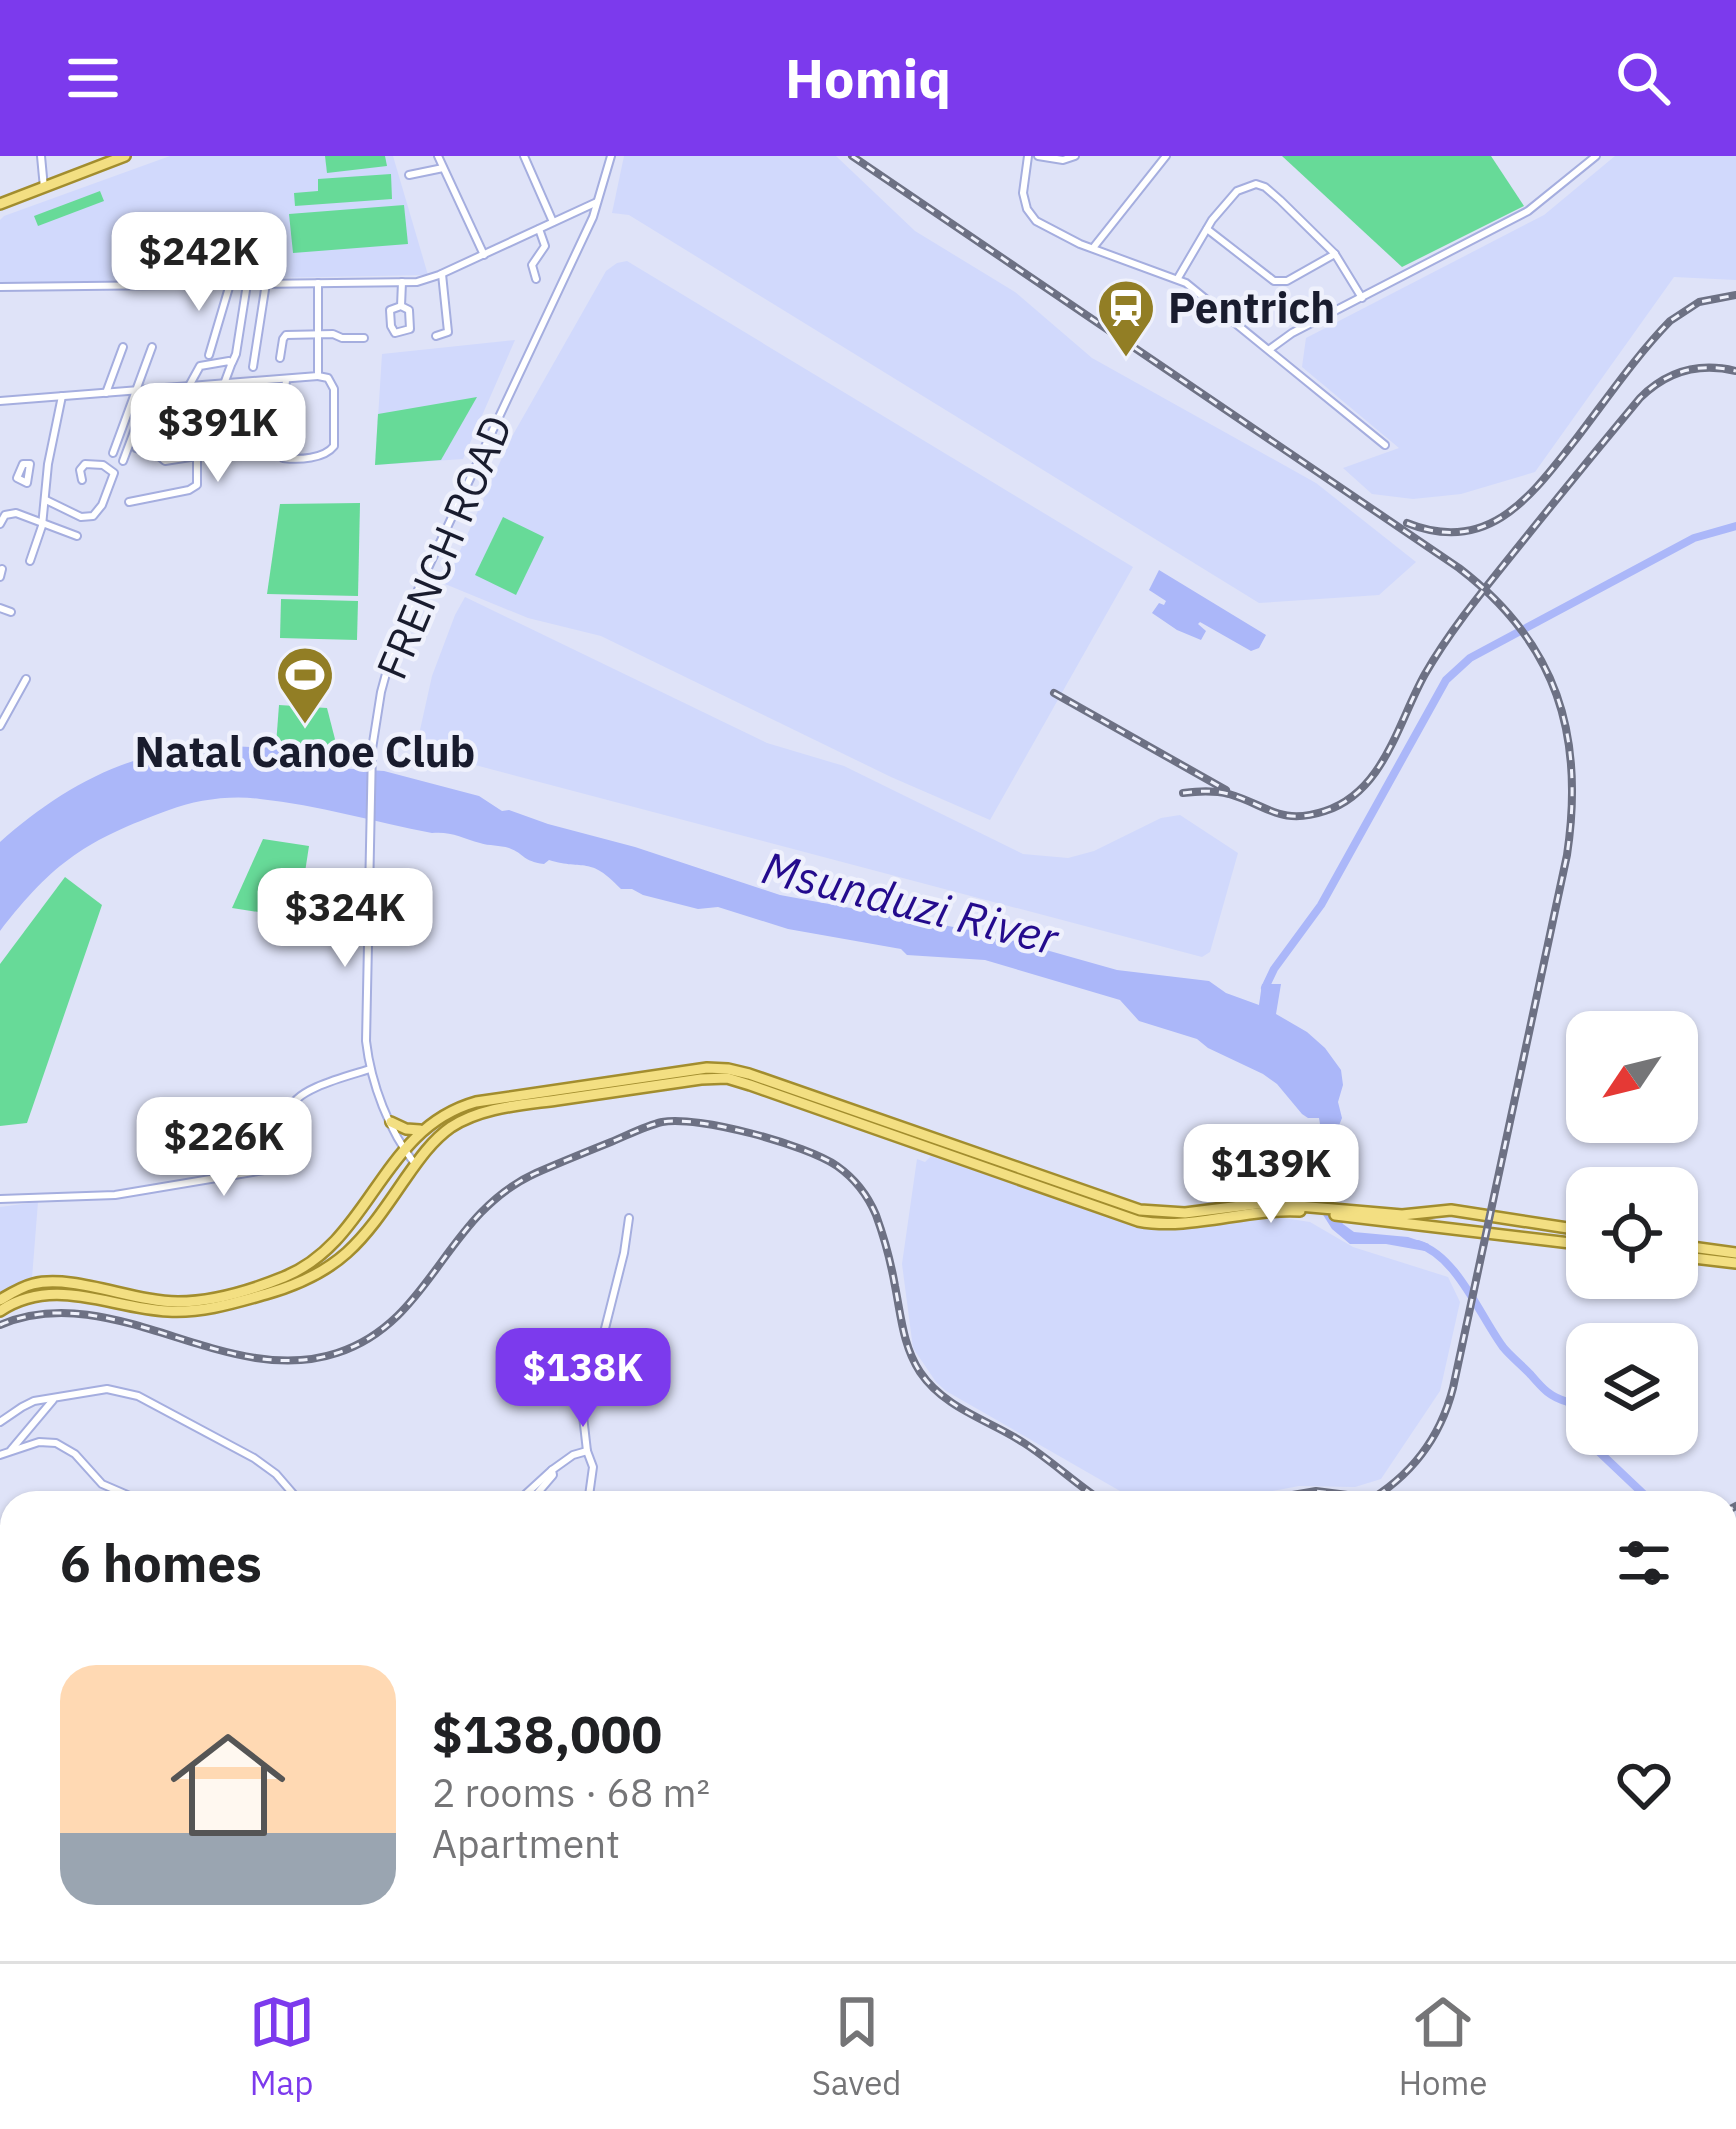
<!DOCTYPE html>
<html lang="en">
<head>
<meta charset="utf-8">
<style>
	:root { --surface:#fff; --page:#f6f6f6; --text:#202124; --muted:#757577; --line:#e0e0e0; --accent:#7c3aed }
	body { margin:0; font-family:"IBM Plex Sans",sans-serif; background:var(--page); color:var(--text); height:100vh; display:flex; flex-direction:column; font-size:45px; white-space:nowrap }
	* { box-sizing:border-box; margin:0 }
	p { font-size:39px; color:var(--muted) }
	.icon { flex:none; width:66px; height:66px; fill:none; stroke:currentColor; stroke-width:2; stroke-linecap:round; stroke-linejoin:round }
	.map { position:relative; flex:1; overflow:hidden }
	.details { position:absolute; left:0px; top:1335px; width:1737px; height:471px; display:flex; flex-direction:column; background:var(--surface); border-radius:36px 36px 0 0; box-shadow:0 3px 9px #0004 }
	.details>* { flex:none }
	.needle { width:78px; rotate:235deg }
	.buttons { position:absolute; left:1566px; top:855px; display:grid; gap:24px }
	.buttons a { display:grid; place-items:center; width:132px; height:132px; border-radius:24px; background:var(--surface); box-shadow:0 3px 9px #0004; font-size:60px }
	.price { position:absolute; translate:-50% -102px; padding:0 27px; border-radius:24px; background:#fff; color:#222; font-size:39px; line-height:78px; filter:drop-shadow(0 3px 6px #0008) }
	.price::after { content:''; position:absolute; left:50%; top:72px; width:36px; height:27px; margin-left:-18px; background:inherit; clip-path:polygon(0 0,100% 0,50% 100%) }
	.price.selected { background:var(--accent); color:#fff }
	ul { padding:0; list-style:none }
	li { display:flex; align-items:center; gap:36px; height:300px; padding:0 60px }
	li+li { border-top:3px solid var(--line) }
	li span { display:grid; place-items:center; flex:none; width:336px; height:240px; border-radius:36px; color:#555 }
	li>.icon { margin-inline-start:auto }
	span .icon { width:144px; height:144px; fill:#fffc; stroke-width:1 }
	li b { font-size:51px }
	h2 { display:flex; justify-content:space-between; align-items:center; height:144px; padding:0 60px; font-size:51px }
	header { display:flex; justify-content:space-between; align-items:center; height:156px; padding:0 60px; background:var(--accent); color:#fff; font-size:54px; font-weight:700 }
	.tab-bar { display:flex; justify-content:space-around; align-items:center; height:168px; border-top:3px solid var(--line); background:var(--surface); font-size:33px; color:var(--muted) }
	.tab-bar a { display:grid; justify-items:center; gap:6px }
	.tab-bar .selected { color:var(--accent) }
	.map>svg:first-child { display:block }
	.built { fill:#d1d9fc }
	.green { fill:#67da98 }
	.water { fill:#abb7f9 }
	.lines { fill:none; stroke-linecap:round; stroke-linejoin:round }
	.river { stroke:#abb7f9; stroke-width:8 }
	.minor-casing { stroke:#a5aedf; stroke-width:10 }
	.major-casing { stroke:#a28d2e; stroke-width:14 }
	.minor { stroke:#fff; stroke-width:6 }
	.major { stroke:#f3df82; stroke-width:9 }
	.rail-casing { stroke:#6d7184; stroke-width:8 }
	.rail { stroke:#eff1fc; stroke-width:3; stroke-dasharray:9; stroke-linecap:butt }
	.labels { text-anchor:middle; stroke-width:9; stroke-linejoin:round; paint-order:stroke }
	.poi-label { font-size:42px; font-weight:bold; fill:#191c2e; stroke:#eff1fc; text-anchor:start }
	.street-label { font-size:42px; fill:#191c2e; stroke:#eff1fc }
	.water-label { font-size:45px; font-style:italic; fill:#240b8d; stroke:#eff1fc }
</style>
</head>
<body>
<header><svg class="icon" aria-label="menu" viewBox="0 0 24 24"><path d="M4 6h16M4 12h16M4 18h16"/></svg>Homiq<svg class="icon" aria-label="search" viewBox="0 0 24 24"><circle cx="10" cy="10" r="6"/><path d="M15 15l6 6"/></svg></header>
<div class="map">
<svg width="1736" height="1805" viewBox="0 0 1736 1805">
	<rect width="100%" height="100%" fill="#dfe3f8"/>
	<g class="built">
		<polygon points="170,0 393,0 428,119 0,127 0,64 4,60"/>
		<polygon points="624,0 836,0 915,75 1015,136 1092,202 1316,327 1416,406 1379,439 1259,447 629,59 612,57"/>
		<polygon points="1615,0 1736,0 1736,124 1674,121 1535,316 1461,338 1413,343 1372,338 1343,312 1399,292 1302,211 1306,182 1544,59"/>
		<polygon points="627,105 1133,411 990,664 891,621 601,480 528,462 445,428 510,284 606,115 617,107"/>
		<polygon points="515,184 463,303 375,309 382,198"/>
		<polygon points="465,441 767,587 844,610 1023,698 1068,702 1094,695 1161,662 1180,659 1238,697 1210,796 1202,801 426,596 418,583 432,520 455,459"/>
		<polygon points="931,1000 1139,1072 1185,1071 1251,1057 1310,1066 1353,1091 1448,1121 1460,1146 1440,1235 1381,1323 1355,1331 1299,1330 1211,1347 1152,1347 1127,1339 946,1235 936,1226 913,1192 902,1108 917,1003 925,1006"/>
		<polygon points="38,1046 32,1122 13,1129 0,1138 0,1051"/>
		<polygon points="0,1371 7,1383 12,1384 12,1472 0,1470"/>
		<polygon points="0,1579 12,1589 12,1794 405,1794 402,1805 0,1805"/>
		<polygon points="604,1794 726,1794 730,1805 608,1805"/>
	</g>
	<g class="green">
		<polygon points="325,0 385,0 387,10 327,17"/>
		<polygon points="1282,0 1491,0 1524,50 1402,111"/>
		<polygon points="391,18 392,43 295,50 294,37 318,35 318,23"/>
		<polygon points="100,35 104,45 38,70 34,60"/>
		<polygon points="404,49 408,88 293,97 289,58"/>
		<polygon points="477,241 441,304 375,309 378,258"/>
		<polygon points="360,347 358,440 267,438 280,348"/>
		<polygon points="503,361 544,381 516,439 475,419"/>
		<polygon points="281,443 358,445 357,484 280,482"/>
		<polygon points="279,549 327,552 337,591 276,589"/>
		<polygon points="263,683 309,690 298,762 232,752"/>
		<polygon points="65,721 102,749 27,967 0,970 0,808"/>
	</g>
	<g class="water">
		<polygon points="1159,414 1266,479 1259,492 1251,495 1200,466 1198,468 1206,475 1201,484 1177,474 1152,457 1159,447 1164,449 1166,445 1149,434"/>
		<path d="M207,589l92,4 18,5 10,10 11,4 46,3 95,25 23,15 7,-1 39,14 87,23 145,48 206,38 131,37 92,11 17,12 33,12 3,-21h19l-5,30 31,18 18,16 16,22 2,15 -5,17 4,16 -20,50v9l8,24 13,23 11,8 54,5 21,7 -4,7 -39,-7h-36l-18,-15 -17,-27 -6,-15 1,-16 10,-47 -1,-6h-11l-6,-4 -25,-30 -14,-10 -55,-26 -11,-9 -58,-18 -19,-21 -135,-40 -78,-5 -6,-6 -113,-20 -70,-22 -20,2 -55,-14 -11,-6h-11c-32,-34 -36,-18 -72,-29l-5,4c-22,-3 -19,-10 -35,-16 -9,-3 -20,-2 -29,-5 -17,-5 -30,-12 -48,-10 -57,-11 -114,-28 -172,-34 -30,-4 -64,1 -91,11 -82,30 -115,51 -169,121v-89c44,-39 93,-71 150,-86 19,-5 38,-7 57,-11z"/>
	</g>
	<g class="lines">
		<g class="river">
			<polyline points="1265,832 1274,813 1321,749 1446,524 1470,502 1694,382 1736,370"/>
			<path d="M1418,1088c39,12 62,72 85,103 8,10 19,18 28,28 12,14 19,22 37,27l27,46 58,55"/>
			<polyline points="1725,1575 1736,1583"/>
		</g>
		<defs>
			<g id="minor">
				<polyline points="41,0 44,32"/>
				<polyline points="438,0 484,99"/>
				<polyline points="524,0 553,66"/>
				<polyline points="1028,0 1023,37 1027,53 1036,65 1080,88 1186,127 1385,289"/>
				<polyline points="1038,0 1063,4 1075,0"/>
				<polyline points="409,19 443,12"/>
				<polyline points="1207,73 1274,125 1287,125 1335,98"/>
				<polyline points="1093,92 1166,0"/>
				<polyline points="1178,122 1212,64 1237,35 1256,28 1265,31 1280,44 1335,98 1362,142"/>
				<polyline points="536,123 532,109 545,90 539,73"/>
				<polyline points="0,131 417,126 439,119 597,46"/>
				<polyline points="401,150 409,154 410,173 395,177 391,170 390,154 401,150 402,126"/>
				<polyline points="436,180 448,176 442,118"/>
				<polyline points="1270,193 1292,177 1528,55 1596,0"/>
				<polyline points="209,199 230,128"/>
				<polyline points="280,202 283,183 286,179 333,178 342,182 364,182"/>
				<polyline points="232,207 236,198 247,128"/>
				<polyline points="253,211 266,127"/>
				<path d="M286,223l-5,74 2,5c16,2 41,1 51,-12v-57l-6,-11 -10,-2"/>
				<polyline points="189,230 200,210 229,205 231,209 224,228"/>
				<polyline points="106,237 123,191"/>
				<polyline points="0,245 318,220 318,127"/>
				<polyline points="142,275 172,283 197,283"/>
				<polyline points="136,292 154,296 165,305 197,300"/>
				<polyline points="113,297 152,191"/>
				<polyline points="123,305 150,233"/>
				<polygon points="23,308 30,308 27,327 17,322"/>
				<polyline points="46,344 81,361 93,360 102,349 114,317 103,309 85,308 80,314 82,324"/>
				<polyline points="129,346 189,334 197,329 197,230"/>
				<polyline points="0,368 5,359 16,357 77,380"/>
				<polyline points="30,405 42,370 48,308 62,240"/>
				<polyline points="0,421 2,413"/>
				<polyline points="0,452 11,456"/>
				<polyline points="0,570 26,523"/>
				<path d="M415,1008c-26,-33 -44,-80 -49,-123l6,-292 9,-57 9,-33 30,-74 173,-368 18,-61"/>
				<path d="M0,1043l115,-4 167,-28 10,-6 7,-11c-1,-13 -9,-28 -8,-40 1,-21 61,-35 79,-41"/>
				<polyline points="0,1266 22,1251 34,1245 107,1233 138,1240 254,1302 276,1318 295,1340"/>
				<polyline points="11,1294 53,1244"/>
				<polyline points="587,1295 583,1260 624,1097 629,1062"/>
				<polyline points="0,1299 39,1286 56,1287 75,1298 102,1328 146,1347"/>
				<polyline points="292,1347 295,1340 299,1347"/>
				<polyline points="516,1347 552,1314"/>
				<polyline points="529,1347 553,1319 552,1314 573,1299 587,1295 593,1311 588,1347"/>
				<polyline points="0,1471 12,1473"/>
				<polyline points="0,1596 12,1601"/>
				<polyline points="0,1642 12,1647"/>
				<polyline points="0,1716 12,1688"/>
				<polyline points="0,1783 12,1793"/>
				<polyline points="0,1789 17,1805"/>
				<polyline points="13,1794 23,1805"/>
				<polyline points="30,1794 57,1805"/>
				<polyline points="193,1794 197,1805"/>
				<polyline points="600,1794 604,1805"/>
				<polyline points="731,1794 735,1805"/>
				<polyline points="856,1794 858,1805"/>
				<polyline points="933,1794 938,1805"/>
				<polyline points="977,1794 987,1805"/>
				<polyline points="1043,1794 1043,1805"/>
				<polyline points="1076,1794 1078,1805"/>
			</g>
			<g id="major">
				<polyline points="0,48 125,0"/>
				<polyline points="391,966 406,973 420,974"/>
				<polyline points="1335,1059 1587,1089"/>
				<polyline points="1677,1089 1736,1097"/>
				<polyline points="1677,1100 1736,1107"/>
				<path d="M0,1144c10,-6 21,-13 33,-16 40,-10 101,18 145,18 34,0 74,-12 106,-25 88,-36 96,-148 192,-175l231,-34 21,1 21,5 391,136 45,3 79,-10 138,12 49,-5 136,21"/>
				<path d="M0,1155c54,-36 110,-3 168,0 34,2 66,-8 98,-17 74,-21 96,-52 137,-112 14,-20 28,-41 48,-55 31,-20 70,-22 106,-27 48,-7 96,-14 144,-21l26,-1 23,7 388,136c53,10 108,-13 162,-10"/>
			</g>
		</defs>
		<use href="#minor" class="minor-casing"/>
		<use href="#major" class="major-casing"/>
		<use href="#minor" class="minor"/>
		<use href="#major" class="major"/>
		<defs>
			<g id="rail">
				<path d="M852,0l607,412c98,75 126,167 108,287l-114,533c-13,51 -43,89 -88,115"/>
				<path d="M1407,367c82,33 124,-27 169,-84 30,-39 59,-82 94,-118l29,-19 37,-7"/>
				<polyline points="1054,537 1226,634"/>
				<path d="M1183,637c16,-2 30,-3 46,1 38,11 51,32 96,17 59,-19 73,-89 100,-137 23,-40 52,-76 81,-112 44,-55 89,-110 134,-164 27,-27 59,-36 96,-27"/>
				<path d="M0,1169c112,-48 225,65 337,28 96,-31 106,-138 199,-180 25,-11 50,-21 75,-31 17,-7 34,-16 51,-20 36,-7 145,23 175,44 17,12 31,30 39,49 8,22 15,48 19,71 6,30 8,60 25,86 25,37 69,48 104,71 28,18 53,42 81,60"/>
				<polyline points="1246,1347 1316,1335 1410,1347"/>
				<polyline points="1725,1356 1736,1350"/>
				<polyline points="0,1504 12,1514"/>
				<polyline points="0,1531 12,1537"/>
				<polyline points="564,1794 566,1805"/>
				<polyline points="422,1805 425,1794"/>
			</g>
		</defs>
		<use href="#rail" class="rail-casing"/>
		<use href="#rail" class="rail"/>
	</g>
	<defs>
		<symbol id="station-pin" viewBox="-11 -11 22 30"><path d="M0 17L-7.5 6A9.5 9.5 0 1 1 7.5 6Z" fill="#927e25" stroke="#eff1fc"/><path d="M-3-6H3Q5-6 5-4V2Q5 4 3 4L4.5 6H3L1.5 4h-3L-3 6H-4.5L-3 4Q-5 4-5 2V-4Q-5-6-3-6ZM-3.5-4v3h7v-3ZM-3.5 1v1.5H-2V1ZM2 1v1.5H3.5V1Z" fill="#fff"/></symbol>
		<symbol id="stadium-pin" viewBox="-11 -11 22 30"><path d="M0 17L-7.5 6A9.5 9.5 0 1 1 7.5 6Z" fill="#927e25" stroke="#eff1fc"/><path d="M0-5a6.5 5 0 1 0 0 10a6.5 5 0 1 0 0-10ZM-3.5-1.8h7v3.6h-7Z" fill="#fff"/></symbol>
	</defs>
	<g fill-rule="evenodd">
		<use href="#station-pin" x="1093" y="119" width="66" height="90"/>
		<use href="#stadium-pin" x="272" y="486" width="66" height="90"/>
	</g>
	<g class="labels">
		<g class="poi-label">
			<text x="1168" y="167">Pentrich</text>
			<text x="305" y="611" text-anchor="middle">Natal Canoe Club</text>
		</g>
		<g class="street-label">
			<text transform="translate(444 391) rotate(-67)" y="15">FRENCH ROAD</text>
		</g>
		<g class="water-label">
			<text transform="translate(910 747) rotate(14)" y="16">Msunduzi River</text>
		</g>
	</g>
</svg>
<div class="buttons">
<a><svg class="needle" viewBox="-14 -14 28 28"><path d="M0-13l5 13h-10z" fill="#e53935"/><path d="M0 13l5-13h-10z" fill="#757577"/></svg></a>
<a><svg class="icon" aria-label="locate" viewBox="0 0 24 24"><circle cx="12" cy="12" r="6"/><path d="M12 2v4M12 18v4M2 12h4M18 12h4"/></svg></a>
<a><svg class="icon" aria-label="layers" viewBox="0 0 24 24"><path d="M12 4l9 5-9 5-9-5zM3 14l9 5 9-5"/></svg></a>
</div>
<b class="price" style="left:199px;top:158px">$242K</b>
<b class="price" style="left:218px;top:329px">$391K</b>
<b class="price" style="left:345px;top:814px">$324K</b>
<b class="price" style="left:224px;top:1043px">$226K</b>
<b class="price" style="left:1271px;top:1070px">$139K</b>
<b class="price selected" style="left:583px;top:1274px">$138K</b>
<section class="details">
<h2>6 homes<svg class="icon" aria-label="filters" viewBox="0 0 24 24"><path d="M4 7h16M4 17h16"/><circle cx="9" cy="7" r="2"/><circle cx="15" cy="17" r="2"/></svg></h2>
<ul>
<li><span style="background:linear-gradient(#ffd9b3 70%,#9aa5b1 0)"><svg class="icon" aria-label="home" viewBox="0 0 24 24"><path d="M3 11l9-7 9 7M6 9v11h12V9"/></svg></span><div><b>$138,000</b><p>2 rooms · 68 m²</p><p>Apartment</p></div><svg class="icon" aria-label="heart" viewBox="0 0 24 24"><path d="M12 20l-8-8c-3-5 5-10 8-4 3-6 11-1 8 4z"/></svg></li>
</ul>
</section>
</div>
<nav class="tab-bar">
<a class="selected"><svg class="icon" aria-label="map" viewBox="0 0 24 24"><path d="M3 6l6-2 6 2 6-2v14l-6 2-6-2-6 2zM9 4v14M15 6v14"/></svg>Map</a>
<a><svg class="icon" aria-label="saved" viewBox="0 0 24 24"><path d="M7 4h10v16l-5-4-5 4z"/></svg>Saved</a>
<a><svg class="icon" aria-label="home" viewBox="0 0 24 24"><path d="M3 11l9-7 9 7M6 9v11h12V9"/></svg>Home</a>
</nav>
</body>
</html>
